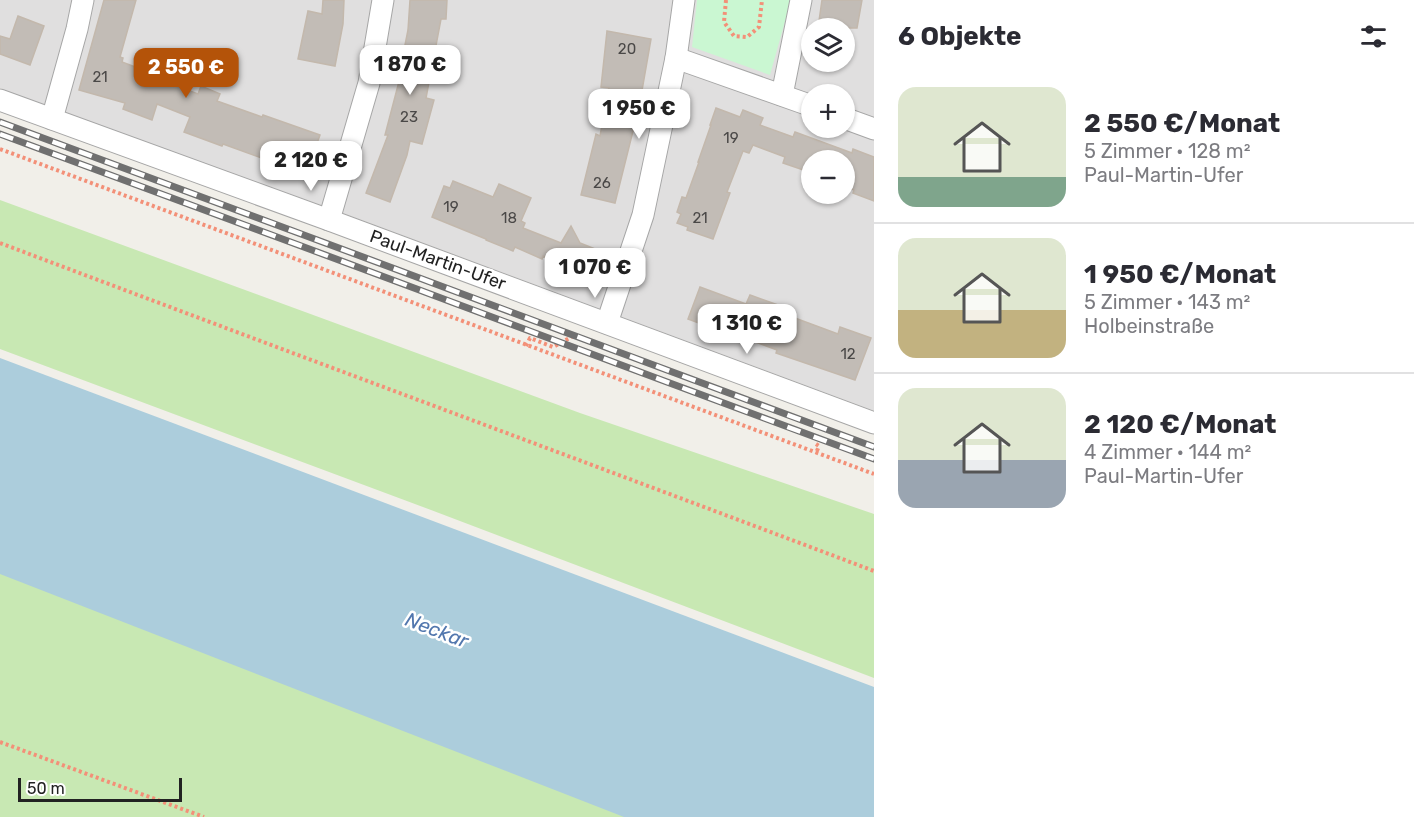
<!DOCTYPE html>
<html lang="de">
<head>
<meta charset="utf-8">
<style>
	:root { --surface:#fff; --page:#f2f2f3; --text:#2b2b33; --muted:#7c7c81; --line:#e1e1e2; --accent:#b45309 }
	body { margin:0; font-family:Rubik,sans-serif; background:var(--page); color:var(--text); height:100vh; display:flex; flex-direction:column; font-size:22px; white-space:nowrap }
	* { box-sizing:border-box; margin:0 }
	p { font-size:20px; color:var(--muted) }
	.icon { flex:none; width:33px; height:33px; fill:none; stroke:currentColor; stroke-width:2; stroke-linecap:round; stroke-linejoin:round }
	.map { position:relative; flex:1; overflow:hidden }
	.sheet { display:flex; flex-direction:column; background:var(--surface); width:540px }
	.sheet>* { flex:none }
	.fabs { position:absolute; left:801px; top:18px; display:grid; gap:12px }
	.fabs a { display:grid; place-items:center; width:54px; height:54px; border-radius:50%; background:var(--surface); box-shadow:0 2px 4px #0004; font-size:30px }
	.scale { position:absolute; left:18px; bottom:15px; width:164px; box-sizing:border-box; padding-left:6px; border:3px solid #222; border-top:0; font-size:16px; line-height:21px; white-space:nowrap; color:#222; -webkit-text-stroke:4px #fff; paint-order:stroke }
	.price { position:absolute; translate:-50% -51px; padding:0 14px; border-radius:12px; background:#fff; color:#222; font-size:20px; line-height:39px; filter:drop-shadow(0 2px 3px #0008) }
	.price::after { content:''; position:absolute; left:50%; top:36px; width:18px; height:14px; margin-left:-9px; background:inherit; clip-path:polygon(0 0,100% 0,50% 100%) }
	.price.current { background:var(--accent); color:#fff }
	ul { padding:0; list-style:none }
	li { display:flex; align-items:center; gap:18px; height:150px; padding:0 24px }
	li+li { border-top:2px solid var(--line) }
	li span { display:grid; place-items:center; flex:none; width:168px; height:120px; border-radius:18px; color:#555 }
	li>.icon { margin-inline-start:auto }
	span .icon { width:72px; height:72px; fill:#fffc; stroke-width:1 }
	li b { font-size:26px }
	h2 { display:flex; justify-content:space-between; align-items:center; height:72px; padding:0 24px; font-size:26px }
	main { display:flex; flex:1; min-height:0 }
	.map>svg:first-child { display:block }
	.residential { fill:#e0dfdf; fill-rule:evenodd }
	.grass { fill:#c8e8b3 }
	.park { fill:#caf7d2 }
	.water { fill:#accddc }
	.building { fill:#c2bcb6; stroke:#c3b8ac; stroke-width:1.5 }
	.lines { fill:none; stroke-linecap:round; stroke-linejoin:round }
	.minor-casing { stroke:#a6a6a6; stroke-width:23 }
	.path { stroke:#f39078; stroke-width:4; stroke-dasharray:3 3; stroke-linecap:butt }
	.minor { stroke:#fff; stroke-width:21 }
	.rail-casing { stroke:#707070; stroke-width:7 }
	.rail { stroke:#fff; stroke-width:4.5; stroke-dasharray:14; stroke-linecap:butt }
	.labels { text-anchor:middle; stroke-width:5; stroke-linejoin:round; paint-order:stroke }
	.number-label { font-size:15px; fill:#4a4847 }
	.street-label { font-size:18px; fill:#222; stroke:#fff }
	.water-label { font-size:20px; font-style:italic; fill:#5277ae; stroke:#fff }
</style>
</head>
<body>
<main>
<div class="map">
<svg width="874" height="817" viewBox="0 0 874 817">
	<rect width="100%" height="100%" fill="#f1efe9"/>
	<path class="residential" d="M0,0h874v411l-556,-207 -261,-93 -57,-23zM812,28h32v34h-32zM812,94h32v34h-32zM812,160h32v34h-32z"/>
	<g class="grass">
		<polygon points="0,200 580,413 874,514 874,678 431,510 0,349"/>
		<polygon points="0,566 649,817 0,817"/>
	</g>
	<polygon class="park" points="697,0 791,0 770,75 692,47"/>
	<polygon class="water" points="0,358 874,687 874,817 624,817 0,574"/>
	<g class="building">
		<polygon points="104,0 136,0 120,57 123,58 122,62 167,79 166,82 198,94 201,86 220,94 217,101 262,117 263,115 320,135 306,174 223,144 222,146 184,132 190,117 157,104 152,120 123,109 125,103 79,90"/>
		<polygon points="323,0 344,0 343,24 335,66 298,59 308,11 322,14"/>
		<polygon points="410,0 447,0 446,19 441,19 426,98 434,100 422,144 410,141 407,155 390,202 366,193 388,135 385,135 402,70 400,70 408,30"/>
		<polygon points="822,0 862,0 857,28 818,28"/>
		<polygon points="18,16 44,26 30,65 0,54 0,36 10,39"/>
		<polygon points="607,31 651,39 637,119 636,119 615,203 581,195 596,134 600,136 609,88 601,87"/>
		<polygon points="716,108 740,117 743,110 763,118 760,125 793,137 795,132 852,153 853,149 874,157 874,201 853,193 854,190 844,187 844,160 812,160 812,173 783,163 785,157 753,145 749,153 743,151 727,192 730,193 713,239 687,230 688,227 677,223 681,214 677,212 682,197 686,198 699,162 698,162 711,125 710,125"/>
		<polygon points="453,181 493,197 499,184 531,198 521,221 525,223 523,228 561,243 571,226 580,243 600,251 589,276 543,256 542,259 515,247 513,251 486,240 486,239 432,217 444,186 450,188"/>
		<polygon points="700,287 746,304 750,295 778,305 776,311 838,334 840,327 871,338 855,380 776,353 777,350 718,328 718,330 688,319"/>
	</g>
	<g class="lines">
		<defs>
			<g id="minor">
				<polyline points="676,58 812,106"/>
				<polyline points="782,95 801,0"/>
				<polyline points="0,100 329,220 874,423"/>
				<polyline points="844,118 874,129"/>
				<polyline points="52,119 77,29 83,0"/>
				<polyline points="329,220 369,83 383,0"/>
				<polyline points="607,323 643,215 676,58 684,0"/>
			</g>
		</defs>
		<use href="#minor" class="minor-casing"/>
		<g class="path">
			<polyline points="726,0 724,22 734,36 747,37 759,27 762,0"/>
			<polyline points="0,149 874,474"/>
			<path d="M0,243c291,110 583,218 874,328"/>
			<polyline points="526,346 530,338 553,347 575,335"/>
			<polyline points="816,444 819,446 816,453"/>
			<polyline points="0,742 204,817"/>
		</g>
		<use href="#minor" class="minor"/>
		<defs>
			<g id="rail">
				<polyline points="0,122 874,447"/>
				<polyline points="0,134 874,459"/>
			</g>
		</defs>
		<use href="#rail" class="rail-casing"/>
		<use href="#rail" class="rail"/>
	</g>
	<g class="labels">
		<g class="number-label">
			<text x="627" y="54">20</text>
			<text x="100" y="82">21</text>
			<text x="409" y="122">23</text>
			<text x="731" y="143">19</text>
			<text x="602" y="188">26</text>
			<text x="451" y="212">19</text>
			<text x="509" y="223">18</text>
			<text x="700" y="223">21</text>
			<text x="848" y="359">12</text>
		</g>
		<g class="street-label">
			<text transform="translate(438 260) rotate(20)" y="6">Paul-Martin-Ufer</text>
		</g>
		<g class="water-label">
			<text transform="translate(437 630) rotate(21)" y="7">Neckar</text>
		</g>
	</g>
</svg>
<div class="fabs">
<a><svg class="icon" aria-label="layers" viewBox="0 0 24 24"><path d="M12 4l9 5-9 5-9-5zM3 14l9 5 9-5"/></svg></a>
<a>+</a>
<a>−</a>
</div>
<div class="scale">50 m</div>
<b class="price" style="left:410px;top:96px">1 870 €</b>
<b class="price current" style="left:186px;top:99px">2 550 €</b>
<b class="price" style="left:639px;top:140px">1 950 €</b>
<b class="price" style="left:311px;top:192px">2 120 €</b>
<b class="price" style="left:595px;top:299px">1 070 €</b>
<b class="price" style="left:747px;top:355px">1 310 €</b>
</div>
<section class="sheet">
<h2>6 Objekte<svg class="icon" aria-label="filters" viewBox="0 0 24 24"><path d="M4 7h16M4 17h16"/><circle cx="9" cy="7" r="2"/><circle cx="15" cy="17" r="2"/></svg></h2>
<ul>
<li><span style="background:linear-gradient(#dfe7d0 75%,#7fa58c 0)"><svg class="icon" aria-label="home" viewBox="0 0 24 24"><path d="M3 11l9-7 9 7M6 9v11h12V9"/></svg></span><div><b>2 550 €/Monat</b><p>5 Zimmer · 128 m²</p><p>Paul-Martin-Ufer</p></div></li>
<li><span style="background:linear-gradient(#dfe7d0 60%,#c2b280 0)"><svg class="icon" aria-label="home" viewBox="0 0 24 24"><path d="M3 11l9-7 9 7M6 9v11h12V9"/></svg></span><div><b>1 950 €/Monat</b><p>5 Zimmer · 143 m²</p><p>Holbeinstraße</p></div></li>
<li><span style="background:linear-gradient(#dfe7d0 60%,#9aa5b1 0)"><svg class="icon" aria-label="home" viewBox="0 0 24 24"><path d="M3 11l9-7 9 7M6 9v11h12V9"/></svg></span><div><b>2 120 €/Monat</b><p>4 Zimmer · 144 m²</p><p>Paul-Martin-Ufer</p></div></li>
</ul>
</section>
</main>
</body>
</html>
